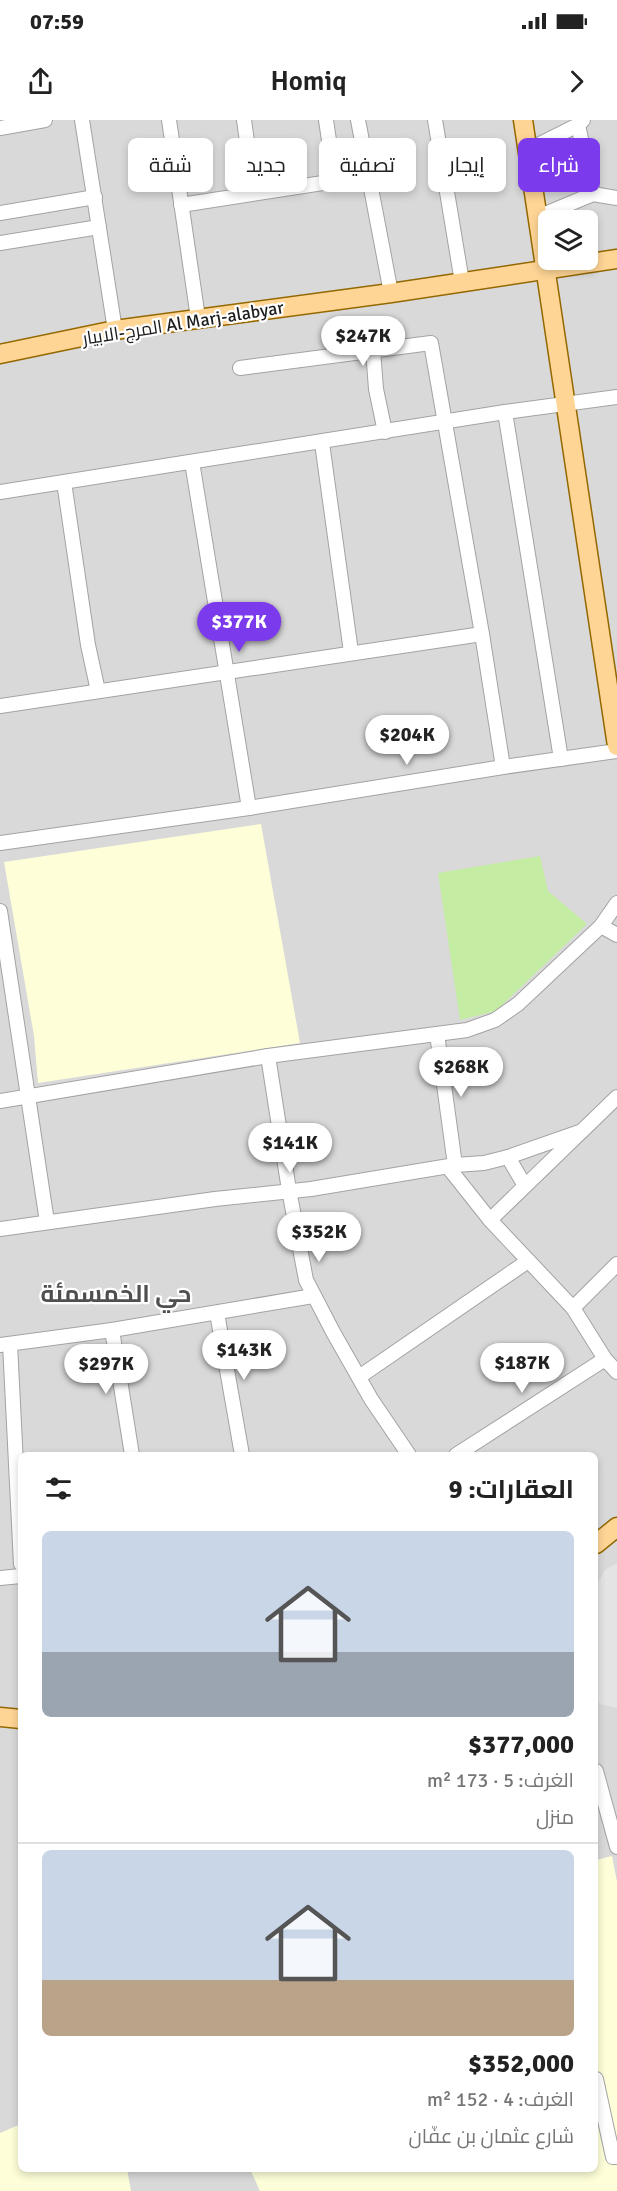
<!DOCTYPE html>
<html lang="ar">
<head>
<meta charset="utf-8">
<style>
	:root { --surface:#fff; --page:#f2f2f2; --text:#222; --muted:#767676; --line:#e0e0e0; --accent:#7c3aed }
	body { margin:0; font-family:Signika,Cairo,sans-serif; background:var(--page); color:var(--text); direction:rtl; height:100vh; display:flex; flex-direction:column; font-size:22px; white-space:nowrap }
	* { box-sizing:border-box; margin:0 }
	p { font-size:20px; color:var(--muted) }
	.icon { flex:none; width:33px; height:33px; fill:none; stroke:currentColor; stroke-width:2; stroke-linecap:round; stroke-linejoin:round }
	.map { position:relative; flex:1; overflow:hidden; direction:ltr }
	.sheet { position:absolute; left:18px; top:1332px; width:580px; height:720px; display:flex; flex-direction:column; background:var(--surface); border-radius:9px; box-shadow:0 3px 9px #0003; direction:rtl }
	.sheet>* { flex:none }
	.hud { position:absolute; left:18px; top:18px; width:582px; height:54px; direction:rtl; display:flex; gap:12px }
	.controls { position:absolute; left:538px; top:90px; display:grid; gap:12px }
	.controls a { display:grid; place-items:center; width:60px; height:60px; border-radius:9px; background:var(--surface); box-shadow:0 3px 9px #0003; font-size:30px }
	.price { position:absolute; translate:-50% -51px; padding:0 14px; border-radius:21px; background:#fff; color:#222; font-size:20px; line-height:39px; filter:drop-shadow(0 2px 3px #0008) }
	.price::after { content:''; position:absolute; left:50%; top:36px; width:18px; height:14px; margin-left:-9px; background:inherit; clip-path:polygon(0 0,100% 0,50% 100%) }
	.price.on { background:var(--accent); color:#fff }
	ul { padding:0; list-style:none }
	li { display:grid; align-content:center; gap:12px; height:318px; padding:0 24px }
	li+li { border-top:2px solid var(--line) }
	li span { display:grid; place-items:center; height:186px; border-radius:9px; color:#555 }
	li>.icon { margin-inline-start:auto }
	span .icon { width:108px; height:108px; fill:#fffc; stroke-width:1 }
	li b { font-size:26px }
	h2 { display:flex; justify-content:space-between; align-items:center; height:72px; padding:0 24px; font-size:26px }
	.chip { padding:0 21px; border-radius:9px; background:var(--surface); box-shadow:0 3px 9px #0003; font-size:21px; line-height:54px }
	.chip.on { background:var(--accent); color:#fff }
	.status { display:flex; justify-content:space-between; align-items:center; height:42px; padding:0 30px; background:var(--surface); direction:ltr }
	.status svg { height:16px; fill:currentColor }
	header { display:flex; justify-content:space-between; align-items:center; height:78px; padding:0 24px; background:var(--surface); font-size:27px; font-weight:600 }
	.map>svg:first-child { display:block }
	.residential { fill:#dad9d9; fill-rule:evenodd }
	.education { fill:#feffd9 }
	.grass { fill:#c4eca3 }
	.parking { fill:#e4e4e4 }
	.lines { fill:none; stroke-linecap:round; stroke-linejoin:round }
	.minor-casing { stroke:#a3a3a3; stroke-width:16 }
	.major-casing { stroke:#946800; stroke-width:21 }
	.minor { stroke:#fff; stroke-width:14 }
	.major { stroke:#ffd595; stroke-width:18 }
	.labels { text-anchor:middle; stroke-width:4.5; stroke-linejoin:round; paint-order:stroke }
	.street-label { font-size:18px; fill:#1c1c1c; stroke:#fff }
	.district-label { font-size:24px; font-weight:bold; fill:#4f4f4f; stroke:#fff }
</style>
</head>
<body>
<div class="status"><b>07:59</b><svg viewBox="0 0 49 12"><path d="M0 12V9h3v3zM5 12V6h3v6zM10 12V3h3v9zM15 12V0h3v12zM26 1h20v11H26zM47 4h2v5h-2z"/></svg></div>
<header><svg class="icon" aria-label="forward" viewBox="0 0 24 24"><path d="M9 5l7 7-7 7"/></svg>Homiq<svg class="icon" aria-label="share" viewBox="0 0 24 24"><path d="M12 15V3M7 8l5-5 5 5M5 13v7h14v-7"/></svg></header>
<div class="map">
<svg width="617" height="2071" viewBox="0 0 617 2071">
	<rect width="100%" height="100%" fill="#eeeae1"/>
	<path class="residential" d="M0,0h617v2071h-617zM549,100h39v40h-39zM21,1335h575v714h-575z"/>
	<g class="education">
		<polygon points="261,704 300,923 38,963 34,916 4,742"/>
		<polygon points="612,1736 617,1762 617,2071 260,2071 250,2049 596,2049 596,1740"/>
		<polygon points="21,2004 21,2049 127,2049 131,2071 0,2071 0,2013"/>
	</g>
	<polygon class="grass" points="540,736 548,771 587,804 496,891 460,900 438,753"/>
	<polygon class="parking" points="617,1443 617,1588 600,1584 596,1577 596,1467 605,1450"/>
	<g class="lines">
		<defs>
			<g id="minor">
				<polyline points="82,0 115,210"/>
				<polyline points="169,0 198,198"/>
				<polyline points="244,0 254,72"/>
				<polyline points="326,0 335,61"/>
				<polyline points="358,0 391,173"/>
				<polyline points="435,0 462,162"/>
				<polyline points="578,5 593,74 617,78"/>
				<polyline points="0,8 45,0"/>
				<polyline points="528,30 578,5 583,0"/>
				<polyline points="181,85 368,56"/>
				<polyline points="0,93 95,77"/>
				<polyline points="538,97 593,74"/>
				<polyline points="0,123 99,107"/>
				<polyline points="373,230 376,269 385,312"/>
				<polyline points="505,292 561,639"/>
				<polyline points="322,323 351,532"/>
				<polyline points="192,342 249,688"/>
				<polyline points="64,362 88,525 98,571"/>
				<polyline points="0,372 505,292 617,277"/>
				<polyline points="0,586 482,514"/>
				<polyline points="503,647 617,631"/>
				<polyline points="0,723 249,688 503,647 482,514 431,223 240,248"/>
				<polyline points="0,791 47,1102"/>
				<polyline points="601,806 617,815"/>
				<polyline points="437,914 455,1045"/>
				<polyline points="268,936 289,1070 306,1160 333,1212 371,1279 409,1335"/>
				<polyline points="0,981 268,936 467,910 495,900 518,884 601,806 617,783"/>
				<polyline points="508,1037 525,1066"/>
				<polyline points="448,1047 490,1100 573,1188 605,1239 617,1252"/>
				<polyline points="490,1100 617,977"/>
				<polyline points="0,1109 215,1079 311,1069 455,1045 484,1043 508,1037 582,1011"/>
				<polyline points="573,1188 617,1144"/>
				<polyline points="217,1193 242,1335"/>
				<polyline points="112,1210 132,1335"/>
				<polyline points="10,1224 21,1444"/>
				<polyline points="0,1225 112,1210 313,1176"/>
				<polyline points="359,1257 528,1141"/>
				<polyline points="456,1335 605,1239"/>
				<polyline points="0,1458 21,1456"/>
				<polyline points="596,1651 617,1727"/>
				<polyline points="596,1959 613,2037 617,2037"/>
			</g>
			<g id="major">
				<polyline points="523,0 617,626"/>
				<polyline points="0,234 115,210 391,173 617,139"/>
				<polyline points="596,1424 617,1407"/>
				<polyline points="0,1597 21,1599"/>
			</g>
		</defs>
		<use href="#minor" class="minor-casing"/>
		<use href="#major" class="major-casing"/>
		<use href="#minor" class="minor"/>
		<use href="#major" class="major"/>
	</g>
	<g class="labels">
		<g class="street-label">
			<text transform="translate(183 203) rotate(-9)" y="6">المرج-الابيار Al Marj-alabyar</text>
		</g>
		<g class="district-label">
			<text x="116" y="1182">حي الخمسمئة</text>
		</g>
	</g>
</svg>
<div class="controls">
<a><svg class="icon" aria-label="layers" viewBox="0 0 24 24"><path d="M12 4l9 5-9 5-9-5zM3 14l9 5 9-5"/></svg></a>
</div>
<b class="price" style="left:363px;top:247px">$247K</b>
<b class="price on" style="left:239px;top:533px">$377K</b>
<b class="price" style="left:407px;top:646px">$204K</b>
<b class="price" style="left:461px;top:978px">$268K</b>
<b class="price" style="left:290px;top:1054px">$141K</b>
<b class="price" style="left:319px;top:1143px">$352K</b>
<b class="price" style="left:244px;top:1261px">$143K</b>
<b class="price" style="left:522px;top:1274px">$187K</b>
<b class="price" style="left:106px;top:1275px">$297K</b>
<div class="hud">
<a class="chip on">شراء</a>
<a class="chip">إيجار</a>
<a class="chip">تصفية</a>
<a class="chip">جديد</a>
<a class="chip">شقة</a>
</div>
<section class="sheet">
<h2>العقارات: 9<svg class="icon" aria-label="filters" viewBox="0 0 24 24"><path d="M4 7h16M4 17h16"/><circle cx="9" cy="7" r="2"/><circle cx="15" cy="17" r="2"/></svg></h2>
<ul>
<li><span style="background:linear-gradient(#c9d6e8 65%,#9aa5b1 0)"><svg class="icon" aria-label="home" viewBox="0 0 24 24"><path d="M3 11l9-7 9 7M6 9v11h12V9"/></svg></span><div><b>$377,000</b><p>الغرف: 5 · 173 m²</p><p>منزل</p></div></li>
<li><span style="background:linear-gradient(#c9d6e8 70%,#b9a48a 0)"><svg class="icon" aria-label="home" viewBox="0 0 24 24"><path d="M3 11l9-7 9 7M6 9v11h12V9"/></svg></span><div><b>$352,000</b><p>الغرف: 4 · 152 m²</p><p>شارع عثمان بن عفّان</p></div></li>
</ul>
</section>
</div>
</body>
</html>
